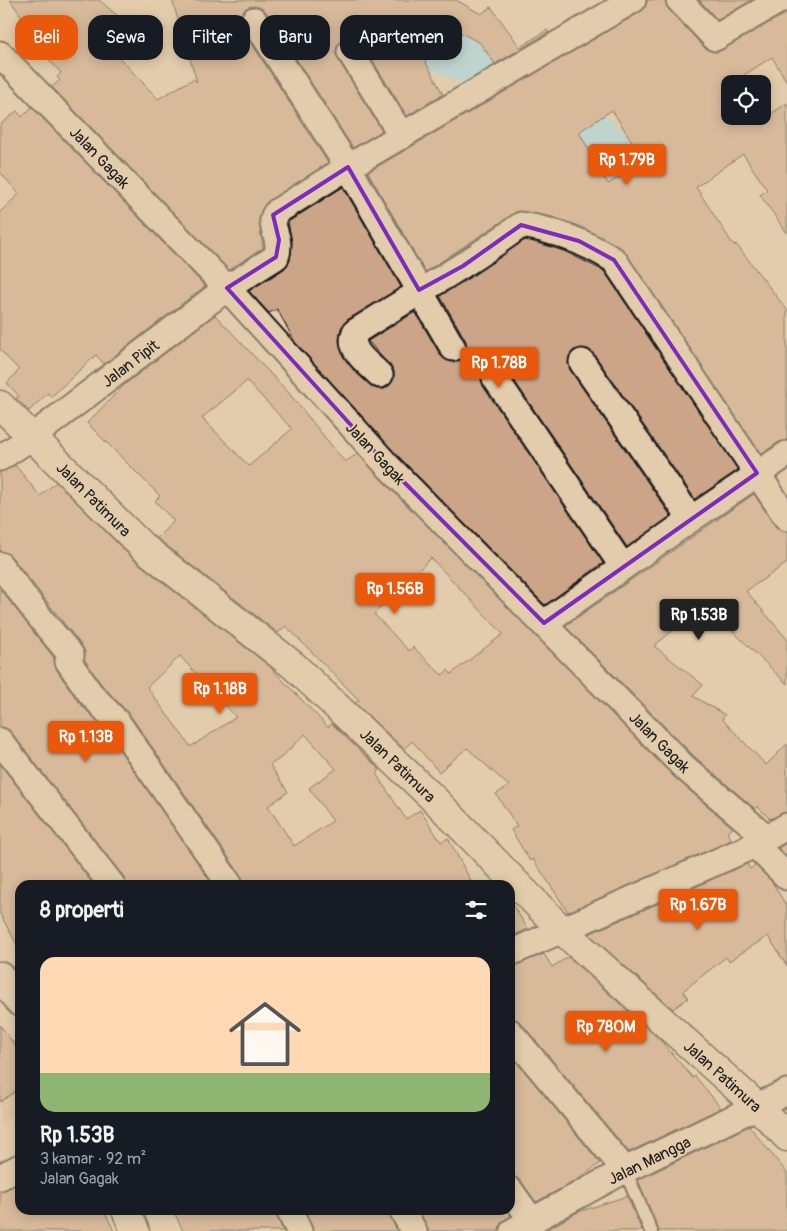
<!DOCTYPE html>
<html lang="id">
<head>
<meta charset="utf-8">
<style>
	:root { --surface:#171b24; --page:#20242c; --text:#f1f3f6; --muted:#9ea1a6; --accent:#ea580c }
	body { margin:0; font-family:Pangolin,sans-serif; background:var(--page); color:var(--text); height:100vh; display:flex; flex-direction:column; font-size:19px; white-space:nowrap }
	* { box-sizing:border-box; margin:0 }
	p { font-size:16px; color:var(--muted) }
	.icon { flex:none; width:28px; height:28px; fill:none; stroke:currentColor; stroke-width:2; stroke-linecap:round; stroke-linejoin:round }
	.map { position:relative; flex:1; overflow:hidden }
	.drawer { position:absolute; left:15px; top:880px; width:500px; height:335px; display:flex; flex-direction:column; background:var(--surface); border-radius:15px; box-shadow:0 2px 12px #0003 }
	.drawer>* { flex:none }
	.hud { position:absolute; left:15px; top:15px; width:500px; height:45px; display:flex; gap:10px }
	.controls { position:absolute; left:721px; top:75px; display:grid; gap:10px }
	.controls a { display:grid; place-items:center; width:50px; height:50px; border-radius:10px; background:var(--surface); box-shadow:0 2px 12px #0003; font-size:25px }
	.price { position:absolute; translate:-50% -42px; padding:0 11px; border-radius:5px; background:var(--accent); color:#fff; font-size:16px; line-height:32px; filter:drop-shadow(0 1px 2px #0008) }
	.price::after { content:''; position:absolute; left:50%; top:30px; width:15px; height:11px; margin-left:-8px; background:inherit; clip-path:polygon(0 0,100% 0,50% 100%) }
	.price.selected { background:#222; color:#fff }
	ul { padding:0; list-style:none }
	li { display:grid; align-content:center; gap:10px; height:265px; padding:0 25px }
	li span { display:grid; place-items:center; height:155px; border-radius:15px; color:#555 }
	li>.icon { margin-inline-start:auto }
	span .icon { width:90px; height:90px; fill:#fffc; stroke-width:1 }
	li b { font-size:21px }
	h2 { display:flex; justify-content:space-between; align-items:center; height:60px; padding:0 25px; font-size:21px }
	.tag { padding:0 18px; border-radius:15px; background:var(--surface); box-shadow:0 2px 12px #0003; font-size:18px; line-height:45px }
	.tag.selected { background:var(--accent); color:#fff }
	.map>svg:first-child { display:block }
	.built { fill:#d7bd9d }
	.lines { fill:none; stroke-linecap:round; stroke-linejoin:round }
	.river { stroke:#94def5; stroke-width:48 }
	.building { fill:#cca588; stroke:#1c1c1c; fill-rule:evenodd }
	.lane-casing { stroke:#1c1c1c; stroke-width:16 }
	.street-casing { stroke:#1c1c1c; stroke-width:29 }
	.secondary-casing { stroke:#1c1c1c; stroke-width:31 }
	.highway-casing { stroke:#1c1c1c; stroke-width:31 }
	.lane { stroke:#e2ccab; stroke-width:12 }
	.street { stroke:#e2ccab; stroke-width:25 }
	.secondary { stroke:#e2ccab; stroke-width:28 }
	.highway { stroke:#e2ccab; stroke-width:28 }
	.marked { fill:none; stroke:#7b2cbf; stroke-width:4; stroke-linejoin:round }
	.labels { text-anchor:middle; stroke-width:4; stroke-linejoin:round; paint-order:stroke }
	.street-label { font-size:16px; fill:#1c1c1c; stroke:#e2ccab }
</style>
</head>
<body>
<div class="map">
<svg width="787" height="1231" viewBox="0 0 787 1231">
	<rect width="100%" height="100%" fill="#e2ccab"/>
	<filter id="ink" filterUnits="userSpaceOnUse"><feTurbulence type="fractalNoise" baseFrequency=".02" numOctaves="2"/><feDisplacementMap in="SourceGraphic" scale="10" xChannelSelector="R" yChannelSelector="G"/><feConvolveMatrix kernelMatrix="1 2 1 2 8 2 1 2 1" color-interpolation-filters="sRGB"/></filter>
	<g filter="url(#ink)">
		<polygon class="built" points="0,1034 20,1059 20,1111 0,1127"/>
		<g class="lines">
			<polyline class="river" points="315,0 510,75 528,80 663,198 677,216"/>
		</g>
		<g class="building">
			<polygon points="10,0 99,0 133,29 114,52 158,99 193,79 197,82 172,0 456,0 481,14 491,7 520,47 547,30 549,32 495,64 480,43 433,18 417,46 443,94 407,116 362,44 350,38 343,40 337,46 338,59 382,131 353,148 266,12 261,8 254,6 246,8 240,20 242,28 328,163 267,202 261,211 259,221 263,248 229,270 52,87 60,80 57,77 61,73 44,54 47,52"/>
			<path d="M647,0h18l4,10 36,38 11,4 71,-39v69l-15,-25 -42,27v32h25l4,6 28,-19v130l-27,-38 7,-5 -24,-36 -47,33 38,59 2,-2 51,66v130l-8,2 -18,12 -140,-206 -47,-24 -25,-8 -31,-5 -93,61 -57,-100 272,-160 5,-4zM612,110l33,52 -37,22 -29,-52z"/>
			<polygon points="699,0 752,0 718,20"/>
			<polygon points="32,107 205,286 104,364 96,355 51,397 48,393 29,411 16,398 19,396 7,383 19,370 0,350 0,212 19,194 0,172 0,125 17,111 22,117"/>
			<polygon points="343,187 401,287 347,320 341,328 339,340 343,356 354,371 371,386 377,389 385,389 394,379 394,371 368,341 415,312 441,356 453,362 461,360 466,355 466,341 440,296 525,240 531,241 564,251 604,271 738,470 695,499 594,354 588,349 574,350 569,356 568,364 570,370 671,516 627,547 507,370 502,365 494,364 487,366 481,379 483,386 603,563 545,605 397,455 295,342 277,309 269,313 249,291 284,269 290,261 292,242 288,222"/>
			<path d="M215,315l72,76 58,71 12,-8 -1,-2 318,325 59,51 -6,4 5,8 -164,72 -35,-53 -3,2 -19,-31 6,-4 -21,-32 13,-8 -42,-38 -28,24 -27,-31 -8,8 -49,-46 4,-3 -73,-74 -8,7 -121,-95 17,-17 -19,-20 5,-5 -73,-73 37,-38zM247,381l45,48 -43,37 -47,-48zM431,558l72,76 -52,40 -3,-4 -6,5 -29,-28 -4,4 -35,-37z"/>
			<path d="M15,465l25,31 16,-14 77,77 136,107 59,61 4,-3 48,46 -4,4 30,45 14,-9 21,32 7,-4 25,47h-229l-2,-8 -112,-162 -29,-31 -17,-25 1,-6 -3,-7 -71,-90 -11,-5v-79zM180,656l56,61 -44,29h-2l-43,-59zM305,734l31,35 -27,19 24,33 -39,25 -26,-40 20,-14 -18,-27 12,-8z"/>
			<polygon points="754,494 775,526 787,532 787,563 746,591 787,639 787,684 705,604 654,646 703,685 693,696 725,715 722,719 766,765 787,744 787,812 770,819 757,806 755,809 694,756 565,626"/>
			<polygon points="0,589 54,658 56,669 78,701 107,732 213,885 126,885 123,876 11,732 0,727"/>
			<polygon points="0,764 94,885 20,885 20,950 0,914"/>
			<polygon points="787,843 787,857 778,848"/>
			<polygon points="747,864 750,869 755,865 772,882 787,907 787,966 768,936 729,961 726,957 683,991 688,998 673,1009 589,934"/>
			<polygon points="510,901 528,929 510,937"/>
			<polygon points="544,954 552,967 568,957 661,1041 693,1078 695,1076 721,1108 629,1152 521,1023 510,1018 510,967"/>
			<polygon points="0,1025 20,1052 20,1088 0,1102"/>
			<polygon points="510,1054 600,1163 579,1179 536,1202 521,1181 510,1176"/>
			<polygon points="749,1126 787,1173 787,1231 659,1231 638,1180"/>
			<polygon points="20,1183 20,1210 104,1210 114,1231 0,1231 0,1191"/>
			<polygon points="627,1196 642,1231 544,1231 578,1212"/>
			<polygon points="173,1210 275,1210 283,1231 183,1231"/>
			<polygon points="305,1210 388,1210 397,1231 313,1231"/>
			<polygon points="419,1210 507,1210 511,1216 501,1223 499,1231 428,1231"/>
		</g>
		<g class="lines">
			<defs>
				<polyline id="lane" points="625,1170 651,1231"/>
				<g id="street">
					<polyline points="679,0 715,38 780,0"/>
					<polyline points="254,20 348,167 453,348"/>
					<polyline points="350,52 402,136"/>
					<polyline points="0,54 227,288 387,465 684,767 766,837"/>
					<polyline points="582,362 691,519"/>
					<path d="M380,375c-12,-12 -33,-25 -25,-43 56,-36 113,-67 166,-107 34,5 64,17 93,35l173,258"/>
					<polyline points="495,378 623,567"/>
					<path d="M0,458l32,-21 195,-149 49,-31c8,-21 -12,-34 2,-46l70,-44 285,-167"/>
					<polyline points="0,565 45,624 71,655 68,661 90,693 118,723 230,885"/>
					<polyline points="544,623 691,519 787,454"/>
					<polyline points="0,741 112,885"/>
					<polyline points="755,845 787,877"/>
					<polyline points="510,953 755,845 787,826"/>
					<polyline points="510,1032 625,1170"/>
					<polyline points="0,1177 20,1167"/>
					<polyline points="510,1190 533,1222"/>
					<polyline points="289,1210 299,1231"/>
					<polyline points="402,1210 414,1231"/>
					<polyline points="513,1231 625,1170 787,1092"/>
				</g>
				<polyline id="secondary" points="0,405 143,547 294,666 436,801 563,931 758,1107 787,1137"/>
				<g id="highway">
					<polyline points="0,976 20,1002"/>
					<polyline points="126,1210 135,1231"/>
				</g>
			</defs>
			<use href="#lane" class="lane-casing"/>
			<use href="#street" class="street-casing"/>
			<use href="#secondary" class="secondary-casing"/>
			<use href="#highway" class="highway-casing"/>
			<use href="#lane" class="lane"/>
			<use href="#street" class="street"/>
			<use href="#secondary" class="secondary"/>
			<use href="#highway" class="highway"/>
		</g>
	</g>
	<path d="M0 0H787V1231H0ZM348,167l71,123 44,-24 58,-41 58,16 35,19 143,213 -213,150 -157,-158 -160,-177 49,-31 3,-17 -6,-25z" fill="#e2ccab" fill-opacity=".55" fill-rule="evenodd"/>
	<path class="marked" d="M348,167l71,123 44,-24 58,-41 58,16 35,19 143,213 -213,150 -157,-158 -160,-177 49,-31 3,-17 -6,-25z"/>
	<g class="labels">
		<g class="street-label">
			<text transform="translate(100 157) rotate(46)" y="6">Jalan Gagak</text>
			<text transform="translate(130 363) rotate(-37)" y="6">Jalan Pipit</text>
			<text transform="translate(376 453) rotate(47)" y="6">Jalan Gagak</text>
			<text transform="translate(94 499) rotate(45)" y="6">Jalan Patimura</text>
			<text transform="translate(660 742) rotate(45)" y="6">Jalan Gagak</text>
			<text transform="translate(398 765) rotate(44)" y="6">Jalan Patimura</text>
			<text transform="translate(723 1076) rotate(42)" y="6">Jalan Patimura</text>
			<text transform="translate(649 1160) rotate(-26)" y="6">Jalan Mangga</text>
		</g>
	</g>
</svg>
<div class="controls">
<a><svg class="icon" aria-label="locate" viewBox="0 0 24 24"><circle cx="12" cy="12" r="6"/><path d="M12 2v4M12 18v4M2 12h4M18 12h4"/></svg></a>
</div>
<b class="price" style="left:627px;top:186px">Rp 1.79B</b>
<b class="price" style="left:499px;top:389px">Rp 1.78B</b>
<b class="price" style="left:395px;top:615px">Rp 1.56B</b>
<b class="price selected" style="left:699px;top:641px">Rp 1.53B</b>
<b class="price" style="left:220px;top:715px">Rp 1.18B</b>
<b class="price" style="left:86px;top:763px">Rp 1.13B</b>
<b class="price" style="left:698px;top:931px">Rp 1.67B</b>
<b class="price" style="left:606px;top:1053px">Rp 780M</b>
<div class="hud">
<a class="tag selected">Beli</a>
<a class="tag">Sewa</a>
<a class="tag">Filter</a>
<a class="tag">Baru</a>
<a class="tag">Apartemen</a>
</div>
<section class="drawer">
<h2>8 properti<svg class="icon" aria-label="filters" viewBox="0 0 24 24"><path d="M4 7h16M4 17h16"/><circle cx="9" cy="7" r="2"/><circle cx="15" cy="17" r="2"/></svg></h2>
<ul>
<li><span style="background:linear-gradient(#ffd9b3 75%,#8fb573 0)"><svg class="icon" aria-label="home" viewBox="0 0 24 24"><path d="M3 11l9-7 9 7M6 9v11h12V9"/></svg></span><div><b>Rp 1.53B</b><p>3 kamar · 92 m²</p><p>Jalan Gagak</p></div></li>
</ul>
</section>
</div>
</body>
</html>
